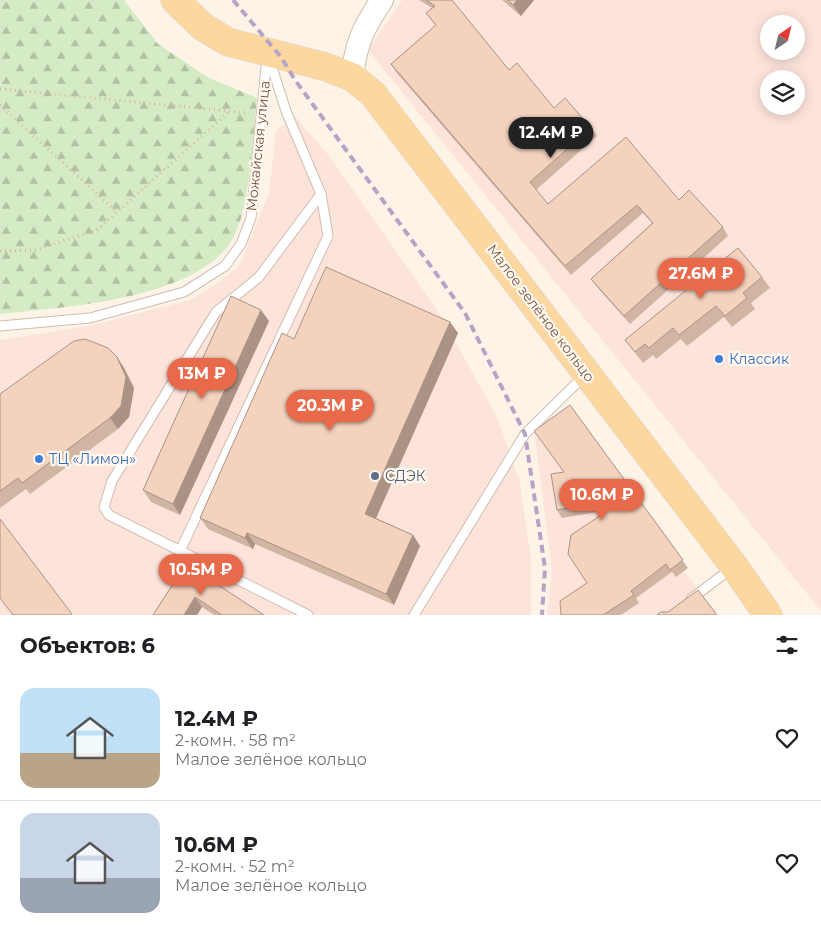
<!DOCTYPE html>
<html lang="ru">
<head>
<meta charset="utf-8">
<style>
	:root { --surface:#fff; --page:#f2f2f2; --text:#202124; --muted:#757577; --line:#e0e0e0; --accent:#e86a4b }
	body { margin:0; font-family:Montserrat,sans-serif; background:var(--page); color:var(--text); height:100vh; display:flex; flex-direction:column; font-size:19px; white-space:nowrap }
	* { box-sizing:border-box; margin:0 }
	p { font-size:16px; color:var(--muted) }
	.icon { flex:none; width:28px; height:28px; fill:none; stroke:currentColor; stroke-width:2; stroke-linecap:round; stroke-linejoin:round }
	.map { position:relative; height:615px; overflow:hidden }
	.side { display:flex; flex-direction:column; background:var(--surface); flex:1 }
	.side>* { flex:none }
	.needle { width:32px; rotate:35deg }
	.buttons { position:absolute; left:760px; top:15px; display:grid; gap:10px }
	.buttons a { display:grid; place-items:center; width:45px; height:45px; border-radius:50%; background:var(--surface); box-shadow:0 2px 12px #0003; font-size:25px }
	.price { position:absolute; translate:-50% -42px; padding:0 11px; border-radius:18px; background:var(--accent); color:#fff; font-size:16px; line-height:32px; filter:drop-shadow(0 1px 2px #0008) }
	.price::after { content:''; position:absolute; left:50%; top:30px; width:15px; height:11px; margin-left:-8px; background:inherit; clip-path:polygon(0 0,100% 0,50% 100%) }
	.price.on { background:#222; color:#fff }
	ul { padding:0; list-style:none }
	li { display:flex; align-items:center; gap:15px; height:125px; padding:0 20px }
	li+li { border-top:1px solid var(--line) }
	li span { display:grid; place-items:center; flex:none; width:140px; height:100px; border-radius:15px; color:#555 }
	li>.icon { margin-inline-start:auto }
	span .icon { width:60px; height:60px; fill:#fffc; stroke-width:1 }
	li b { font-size:21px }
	h2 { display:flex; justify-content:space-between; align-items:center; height:60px; padding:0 20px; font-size:21px }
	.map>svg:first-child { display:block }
	.commercial { fill:#fde4db; fill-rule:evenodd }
	.forest { fill:url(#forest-firs) }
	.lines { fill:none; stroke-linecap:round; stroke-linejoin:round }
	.service-casing { stroke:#d1bdaf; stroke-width:11 }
	.tertiary-casing { stroke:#d1bdaf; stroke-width:24 }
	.primary-casing { stroke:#dcd4d0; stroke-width:29 }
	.path { stroke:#d8b5a1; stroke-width:3; stroke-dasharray:1 4; stroke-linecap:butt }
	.service { stroke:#fff; stroke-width:9 }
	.tertiary { stroke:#fff; stroke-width:22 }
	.primary { stroke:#fcd79f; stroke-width:28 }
	.rail { stroke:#b6a4c7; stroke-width:4; stroke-dasharray:8 5; stroke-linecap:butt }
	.wall { fill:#d1b5a3 }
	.shaded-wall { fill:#aa9385 }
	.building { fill:#f3d2be; stroke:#aa9385 }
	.shop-dot { fill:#3f7fe0; stroke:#fff8ee; stroke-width:2 }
	.service-dot { fill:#5c6f8a; stroke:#fff8ee; stroke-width:2 }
	.labels { text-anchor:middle; stroke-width:4.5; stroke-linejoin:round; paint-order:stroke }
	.street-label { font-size:14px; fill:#77594b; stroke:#fff8ee }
	.shop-label { font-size:14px; fill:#366cbe; stroke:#fff8ee; text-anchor:start }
	.service-label { font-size:14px; fill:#4e5e75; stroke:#fff8ee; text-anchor:start }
</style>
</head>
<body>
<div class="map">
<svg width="821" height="615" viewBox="0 0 821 615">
	<defs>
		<pattern id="forest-firs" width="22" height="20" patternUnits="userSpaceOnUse" patternTransform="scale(1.25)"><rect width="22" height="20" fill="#d5ebc5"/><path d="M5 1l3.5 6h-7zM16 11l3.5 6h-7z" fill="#b2c1a2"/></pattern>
	</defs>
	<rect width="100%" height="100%" fill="#fdf4e7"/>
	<g class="commercial">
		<path d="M402,0h419v611l-453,-561zM769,24h27v27h-27zM769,79h27v27h-27z"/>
		<polygon points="295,116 330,157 442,317 497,417 519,479 531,558 531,615 0,615 0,340 92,325 190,300 219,282 239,266 269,193 276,131"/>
		<polygon points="534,431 644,517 717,615 547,615 552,570"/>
	</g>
	<path class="forest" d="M0,0h124l34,44 51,34 48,20c-4,36 -7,114 -25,142 -36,60 -169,67 -232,74z"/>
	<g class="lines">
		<defs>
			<g id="service">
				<polyline points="0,326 90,318 184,292 225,266 241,244 251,218 267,58"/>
				<polyline points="180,551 328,236 321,194 286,111 269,58"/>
				<polyline points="691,599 732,568"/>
				<polyline points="308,615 109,515 104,507 112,481 216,312 259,277 321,194"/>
				<polyline points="414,615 525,434 585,375"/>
			</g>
			<path id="tertiary" d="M352,77c4,-34 11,-49 30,-77"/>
			<polyline id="primary" points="175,0 203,27 228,42 326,67 352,77 373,94 734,566 768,615"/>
		</defs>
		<use href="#service" class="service-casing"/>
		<use href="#tertiary" class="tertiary-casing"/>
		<use href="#primary" class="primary-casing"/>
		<g class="path">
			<polyline points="0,89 249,113"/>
			<polyline points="0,105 117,212"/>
			<polyline points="0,251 35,250 97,230 230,111"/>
		</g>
		<use href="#service" class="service"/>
		<use href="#tertiary" class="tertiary"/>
		<use href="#primary" class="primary"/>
		<polyline class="rail" points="233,0 281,57 295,80 465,313 525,434 545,568 542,615"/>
	</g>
	<g class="wall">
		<polygon points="419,0 452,0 509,70 554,108 591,128 597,136 536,190 548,204 679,200 723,227 728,236 630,324 597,287 591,279 652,223 643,213 571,275 396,72 391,64 436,26 426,13 432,8"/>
		<polygon points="502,0 534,0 521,16"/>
		<polygon points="762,277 770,288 751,303 755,309 732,327 724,317 687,346 681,339 656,359 653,355 643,363 625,340"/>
		<polygon points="269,321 180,515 151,502 143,490"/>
		<polygon points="458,333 376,518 413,535 420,546 394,605 255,544 253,549 208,529 200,518 294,339"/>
		<polygon points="117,357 124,368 134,388 129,417 118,429 30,494 26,489 0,508 0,394"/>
		<polygon points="570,405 688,568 676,577 672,572 636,598 639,603 621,615 561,615 587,583 609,510 562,518 557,510 564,472"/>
		<polygon points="186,564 264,615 214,615 202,607 197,615 153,615"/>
	</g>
	<g class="shaded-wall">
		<polygon points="517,0 534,0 521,16 513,5"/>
		<polygon points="261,310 269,321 180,515 173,504"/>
		<polygon points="450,322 458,333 373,525 365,514"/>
		<polygon points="117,357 124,368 134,388 129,417 118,429 110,418"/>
		<polygon points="247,533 255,544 253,549 245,538"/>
		<polygon points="413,535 420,546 394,605 386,594"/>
		<polygon points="195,597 202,607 197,615 184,615"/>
	</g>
	<g class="building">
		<polygon points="426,0 452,0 509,70 517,63 554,108 565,98 591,128 530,182 548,204 626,137 679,200 689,190 723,227 624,316 591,279 653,223 637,205 565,266 391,64 436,25 426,13 435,6"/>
		<polygon points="508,0 517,0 513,5"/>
		<polygon points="738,248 762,277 743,293 747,298 725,316 716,306 679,335 673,328 649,348 645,344 635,352 625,340"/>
		<polygon points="326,267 450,322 365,514 413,535 386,594 247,533 245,538 200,518 282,333 294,339"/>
		<polygon points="231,296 261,310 173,504 143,490"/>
		<polygon points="85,339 108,348 117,357 126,377 121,406 110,418 22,483 18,478 0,491 0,394 74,341"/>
		<polygon points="570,405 683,560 670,570 666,564 631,591 634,595 603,615 561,615 560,601 587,583 568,554 571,535 627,498 557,510 551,474 564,472 534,431"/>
		<polygon points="0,519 72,614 70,615 13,615 0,598"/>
		<polygon points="186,564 264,615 222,615 195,597 184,615 153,615"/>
		<polygon points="698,590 717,615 657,615 661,612 668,612"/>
	</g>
	<g class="shop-dot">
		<circle cx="719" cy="359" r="5"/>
		<circle cx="39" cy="459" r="5"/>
	</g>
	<circle class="service-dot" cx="375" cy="476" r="5"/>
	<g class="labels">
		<g class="street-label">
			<text transform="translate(258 146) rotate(-84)" y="5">Можайская улица</text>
			<text transform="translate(541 313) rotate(53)" y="5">Малое зелёное кольцо</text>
		</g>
		<g class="shop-label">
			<text x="729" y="364">Классик</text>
			<text x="49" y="464">ТЦ «Лимон»</text>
		</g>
		<g class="service-label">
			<text x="385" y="481">СДЭК</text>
		</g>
	</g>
</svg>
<div class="buttons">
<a><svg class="needle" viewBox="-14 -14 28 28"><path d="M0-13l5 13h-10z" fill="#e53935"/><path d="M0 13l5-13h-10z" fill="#757577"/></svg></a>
<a><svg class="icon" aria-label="layers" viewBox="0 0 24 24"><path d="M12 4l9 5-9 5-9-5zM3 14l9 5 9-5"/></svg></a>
</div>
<b class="price on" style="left:551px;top:159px">12.4M ₽</b>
<b class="price" style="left:701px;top:300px">27.6M ₽</b>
<b class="price" style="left:202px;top:400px">13M ₽</b>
<b class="price" style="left:330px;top:432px">20.3M ₽</b>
<b class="price" style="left:602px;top:521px">10.6M ₽</b>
<b class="price" style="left:201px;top:596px">10.5M ₽</b>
</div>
<section class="side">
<h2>Объектов: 6<svg class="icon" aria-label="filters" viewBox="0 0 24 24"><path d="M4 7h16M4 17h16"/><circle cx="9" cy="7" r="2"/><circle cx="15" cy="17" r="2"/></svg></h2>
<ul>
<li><span style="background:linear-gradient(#bfe0f5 65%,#b9a48a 0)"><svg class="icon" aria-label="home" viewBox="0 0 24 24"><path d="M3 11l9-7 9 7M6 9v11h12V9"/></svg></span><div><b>12.4M ₽</b><p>2-комн. · 58 m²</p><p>Малое зелёное кольцо</p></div><svg class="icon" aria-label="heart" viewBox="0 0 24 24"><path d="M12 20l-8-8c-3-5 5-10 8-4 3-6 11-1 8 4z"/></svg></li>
<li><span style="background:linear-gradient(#c9d6e8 65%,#9aa5b1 0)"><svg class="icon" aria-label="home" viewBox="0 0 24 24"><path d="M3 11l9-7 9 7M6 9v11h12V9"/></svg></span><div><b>10.6M ₽</b><p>2-комн. · 52 m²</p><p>Малое зелёное кольцо</p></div><svg class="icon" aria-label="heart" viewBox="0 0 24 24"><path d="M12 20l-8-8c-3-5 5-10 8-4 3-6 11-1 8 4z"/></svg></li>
</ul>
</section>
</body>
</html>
